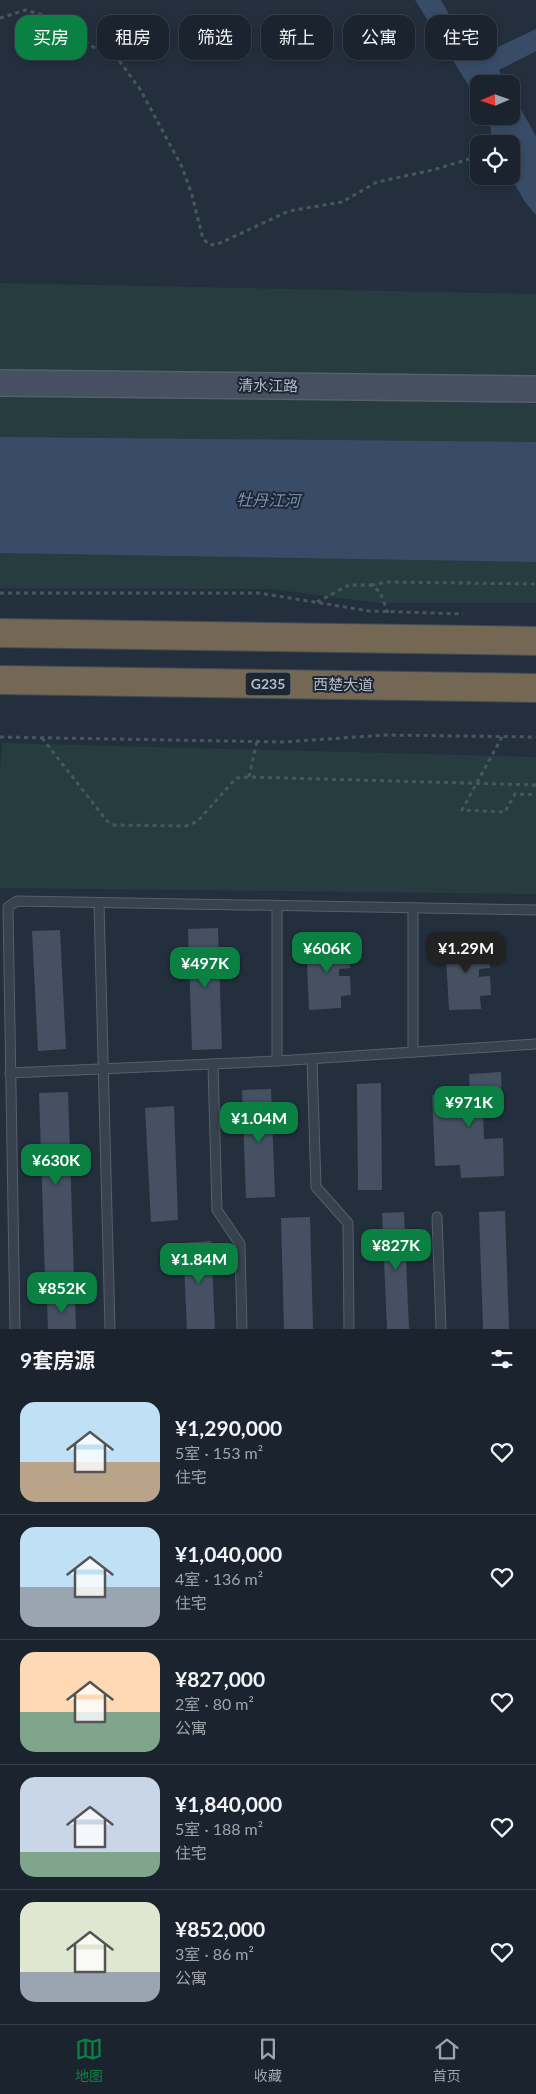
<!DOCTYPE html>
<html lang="zh">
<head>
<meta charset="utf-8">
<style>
	:root { --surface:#1b232e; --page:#242b36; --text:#f1f3f6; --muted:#a0a4aa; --line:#39404a; --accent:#0b8043 }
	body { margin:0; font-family:Lato,"Noto Sans SC",sans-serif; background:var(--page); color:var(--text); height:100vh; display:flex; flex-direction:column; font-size:19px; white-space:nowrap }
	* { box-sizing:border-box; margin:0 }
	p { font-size:16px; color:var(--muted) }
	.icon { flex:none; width:28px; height:28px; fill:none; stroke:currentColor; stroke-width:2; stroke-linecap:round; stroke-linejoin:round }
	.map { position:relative; height:1329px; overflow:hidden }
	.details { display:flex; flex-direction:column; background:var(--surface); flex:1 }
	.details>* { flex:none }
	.hud { position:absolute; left:15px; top:15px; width:506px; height:45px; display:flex; gap:10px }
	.needle { width:32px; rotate:268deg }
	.fabs { position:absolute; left:470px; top:75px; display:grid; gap:10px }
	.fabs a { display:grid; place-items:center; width:50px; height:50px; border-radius:10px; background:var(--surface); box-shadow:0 2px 8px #0003,0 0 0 1px var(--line); font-size:25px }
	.price { position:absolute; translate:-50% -42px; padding:0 11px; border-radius:10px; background:var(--accent); color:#fff; font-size:16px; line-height:32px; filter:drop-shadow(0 1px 2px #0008) }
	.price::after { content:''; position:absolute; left:50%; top:30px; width:15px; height:11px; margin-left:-8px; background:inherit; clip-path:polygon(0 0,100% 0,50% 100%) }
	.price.active { background:#222; color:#fff }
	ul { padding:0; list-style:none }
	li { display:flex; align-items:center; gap:15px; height:125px; padding:0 20px }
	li+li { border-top:1px solid var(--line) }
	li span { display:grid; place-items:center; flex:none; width:140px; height:100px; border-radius:15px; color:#555 }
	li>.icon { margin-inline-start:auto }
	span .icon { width:60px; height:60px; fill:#fffc; stroke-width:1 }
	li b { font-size:21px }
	h2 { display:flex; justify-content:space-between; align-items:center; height:60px; padding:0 20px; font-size:21px }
	.tag { padding:0 18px; border-radius:15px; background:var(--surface); box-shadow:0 2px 8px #0003,0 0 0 1px var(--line); font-size:18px; line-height:45px }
	.tag.active { background:var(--accent); color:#fff }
	.menu { display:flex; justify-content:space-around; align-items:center; height:70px; border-top:1px solid var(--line); background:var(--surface); font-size:14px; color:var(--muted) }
	.menu a { display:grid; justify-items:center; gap:2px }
	.menu .active { color:var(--accent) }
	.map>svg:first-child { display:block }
	.green { fill:#263c3f }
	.water { fill:#394c67 }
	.building { fill:#455162 }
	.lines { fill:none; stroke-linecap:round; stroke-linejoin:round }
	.lane-casing { stroke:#565f6c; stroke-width:11 }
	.secondary-casing { stroke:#565f6c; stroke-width:28 }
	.highway-casing { stroke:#434c59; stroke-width:30 }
	.path { stroke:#44595c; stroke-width:3; stroke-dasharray:4 4; stroke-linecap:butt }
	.lane { stroke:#38414e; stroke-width:9 }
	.secondary { stroke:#465061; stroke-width:25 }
	.highway { stroke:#746855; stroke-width:28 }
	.labels { text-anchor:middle; stroke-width:4; stroke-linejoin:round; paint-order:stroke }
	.shield { fill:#1d2633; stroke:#878f9c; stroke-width:1 }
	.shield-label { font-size:14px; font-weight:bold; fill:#b4bcc9 }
	.street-label { font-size:15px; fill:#b4bcc9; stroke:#1d2633 }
	.water-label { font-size:16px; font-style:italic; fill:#7c92b1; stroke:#1d2633 }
</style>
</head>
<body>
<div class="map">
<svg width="536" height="1329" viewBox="0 0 536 1329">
	<rect width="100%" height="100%" fill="#242f3e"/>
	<g class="green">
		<polygon points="0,283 536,294 536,603 379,603 271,589 0,588"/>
		<polygon points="2,743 536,757 536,894 0,888 0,772"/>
	</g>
	<g class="water">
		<polygon points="415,0 441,0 469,49 479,56 536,29 536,51 499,70 506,84 479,84 479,102"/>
		<polygon points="511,92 536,136 536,215 525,202 510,176 511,144 493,142 488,116 511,116"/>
		<polygon points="0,437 536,442 536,562 0,553"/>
	</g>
	<g class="building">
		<polygon points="218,928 222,1049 192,1050 188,929"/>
		<polygon points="60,930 66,1049 38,1051 32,931"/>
		<polygon points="338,938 339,950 349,950 350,968 339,969 339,976 350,976 351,995 341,996 341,1008 309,1010 306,940"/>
		<polygon points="478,939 479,950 489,950 490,968 479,969 479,977 490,976 491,995 480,996 481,1009 449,1010 445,940"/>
		<polygon points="501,1072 502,1108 483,1109 484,1139 503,1138 504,1176 461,1178 460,1165 435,1166 432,1095 470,1093 469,1074"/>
		<polygon points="381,1083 382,1190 358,1190 357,1084"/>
		<polygon points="271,1089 275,1197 246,1198 242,1090"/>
		<polygon points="68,1092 74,1278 45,1279 39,1093"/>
		<polygon points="174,1106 178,1220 151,1222 145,1108"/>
		<polygon points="505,1211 509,1329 483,1329 479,1212"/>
		<polygon points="404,1212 409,1329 387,1329 382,1213"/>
		<polygon points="310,1217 313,1329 284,1329 281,1218"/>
		<polygon points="211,1241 215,1329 187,1329 183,1243"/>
		<polygon points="75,1299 76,1329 48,1329 47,1300"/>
	</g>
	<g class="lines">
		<defs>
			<g id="lane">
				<polyline points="99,903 110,1329"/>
				<polyline points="277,906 277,1061"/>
				<polyline points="413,908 413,1052"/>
				<polyline points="312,1059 316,1187 348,1223 349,1329"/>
				<polyline points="213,1064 217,1210 240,1244 242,1329"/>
				<polyline points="10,1073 277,1061 536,1044"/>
				<polyline points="437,1217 441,1329"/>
				<polyline points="15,1329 8,907 17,901 536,910"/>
			</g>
			<polyline id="secondary" points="0,383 536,389"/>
			<g id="highway">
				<polyline points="0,633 536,641"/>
				<polyline points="0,680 536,688"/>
			</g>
		</defs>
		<use href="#lane" class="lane-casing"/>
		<use href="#secondary" class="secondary-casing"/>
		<use href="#highway" class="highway-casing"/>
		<g class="path">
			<polyline points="0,18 26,10 64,21 89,44 102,53 118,59 140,89 182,167 192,195 203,239 210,245 218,244 289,211 342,202 377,182 433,170 479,156"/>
			<polyline points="371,585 387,582 536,584"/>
			<polyline points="0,593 259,593 369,611 463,614"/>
			<polyline points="317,602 349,585 371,585 380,592 388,613"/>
			<polyline points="0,737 283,742 386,735 536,737"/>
			<polyline points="502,737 462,810 505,812 515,794 536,795"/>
			<polyline points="42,738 107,821 114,825 186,826 198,821 236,778 249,777 536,785"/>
			<polyline points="249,777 257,741"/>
		</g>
		<use href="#lane" class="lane"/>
		<use href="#secondary" class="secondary"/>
		<use href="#highway" class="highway"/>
	</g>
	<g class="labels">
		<rect class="shield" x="245.5" y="672.5" width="45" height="23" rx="4"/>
		<g class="shield-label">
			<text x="268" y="689">G235</text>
		</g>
		<g class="street-label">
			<text transform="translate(268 386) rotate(1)" y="5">清水江路</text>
			<text transform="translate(343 685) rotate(1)" y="5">西楚大道</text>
		</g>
		<g class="water-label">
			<text transform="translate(268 500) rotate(1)" y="6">牡丹江河</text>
		</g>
	</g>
</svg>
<div class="fabs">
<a><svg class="needle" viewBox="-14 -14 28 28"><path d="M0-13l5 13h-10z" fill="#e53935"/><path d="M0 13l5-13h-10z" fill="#a0a4aa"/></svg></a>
<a><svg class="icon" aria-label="locate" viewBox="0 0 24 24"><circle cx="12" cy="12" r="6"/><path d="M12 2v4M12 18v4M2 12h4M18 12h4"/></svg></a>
</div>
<b class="price" style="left:327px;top:974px">¥606K</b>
<b class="price active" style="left:466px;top:974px">¥1.29M</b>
<b class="price" style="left:205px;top:989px">¥497K</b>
<b class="price" style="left:469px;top:1128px">¥971K</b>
<b class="price" style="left:259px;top:1144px">¥1.04M</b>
<b class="price" style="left:56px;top:1186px">¥630K</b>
<b class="price" style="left:396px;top:1271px">¥827K</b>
<b class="price" style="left:199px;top:1285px">¥1.84M</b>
<b class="price" style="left:62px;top:1314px">¥852K</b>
<div class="hud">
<a class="tag active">买房</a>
<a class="tag">租房</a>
<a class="tag">筛选</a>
<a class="tag">新上</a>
<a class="tag">公寓</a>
<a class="tag">住宅</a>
</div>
</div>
<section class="details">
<h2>9套房源<svg class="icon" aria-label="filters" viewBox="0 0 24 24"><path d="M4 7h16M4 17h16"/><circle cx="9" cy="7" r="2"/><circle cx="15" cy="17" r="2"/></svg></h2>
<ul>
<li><span style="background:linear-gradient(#bfe0f5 60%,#b9a48a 0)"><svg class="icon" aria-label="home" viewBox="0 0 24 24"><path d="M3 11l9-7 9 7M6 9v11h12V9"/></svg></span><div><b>¥1,290,000</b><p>5室 · 153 m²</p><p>住宅</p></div><svg class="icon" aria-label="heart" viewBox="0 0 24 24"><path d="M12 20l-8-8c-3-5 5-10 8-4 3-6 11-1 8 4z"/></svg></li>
<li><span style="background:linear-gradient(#bfe0f5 60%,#9aa5b1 0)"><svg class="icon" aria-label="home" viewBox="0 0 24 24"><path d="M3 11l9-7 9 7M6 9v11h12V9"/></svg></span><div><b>¥1,040,000</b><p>4室 · 136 m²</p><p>住宅</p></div><svg class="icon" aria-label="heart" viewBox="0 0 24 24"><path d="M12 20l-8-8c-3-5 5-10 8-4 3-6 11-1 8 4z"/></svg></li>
<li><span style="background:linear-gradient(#ffd9b3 60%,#7fa58c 0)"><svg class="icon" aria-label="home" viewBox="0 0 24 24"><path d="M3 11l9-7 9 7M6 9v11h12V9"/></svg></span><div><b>¥827,000</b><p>2室 · 80 m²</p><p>公寓</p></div><svg class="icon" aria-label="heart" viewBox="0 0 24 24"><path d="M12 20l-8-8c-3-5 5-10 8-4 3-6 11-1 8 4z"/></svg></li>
<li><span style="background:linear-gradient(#c9d6e8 75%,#7fa58c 0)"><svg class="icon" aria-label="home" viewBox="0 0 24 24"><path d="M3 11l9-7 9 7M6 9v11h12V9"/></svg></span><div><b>¥1,840,000</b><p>5室 · 188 m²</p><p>住宅</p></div><svg class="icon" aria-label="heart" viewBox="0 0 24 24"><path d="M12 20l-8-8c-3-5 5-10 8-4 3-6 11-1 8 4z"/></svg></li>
<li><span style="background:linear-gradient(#dfe7d0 70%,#9aa5b1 0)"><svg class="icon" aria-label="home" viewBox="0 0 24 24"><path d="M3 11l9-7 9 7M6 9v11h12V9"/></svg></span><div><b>¥852,000</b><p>3室 · 86 m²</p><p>公寓</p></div><svg class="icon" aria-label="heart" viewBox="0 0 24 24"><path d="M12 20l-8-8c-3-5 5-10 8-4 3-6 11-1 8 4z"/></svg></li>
</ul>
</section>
<nav class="menu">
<a class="active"><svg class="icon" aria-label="map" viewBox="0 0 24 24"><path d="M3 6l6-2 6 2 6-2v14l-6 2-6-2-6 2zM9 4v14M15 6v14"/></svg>地图</a>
<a><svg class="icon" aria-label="saved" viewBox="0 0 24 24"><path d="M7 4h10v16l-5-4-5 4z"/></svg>收藏</a>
<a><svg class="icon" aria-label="home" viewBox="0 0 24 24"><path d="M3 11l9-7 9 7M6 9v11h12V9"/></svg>首页</a>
</nav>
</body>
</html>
